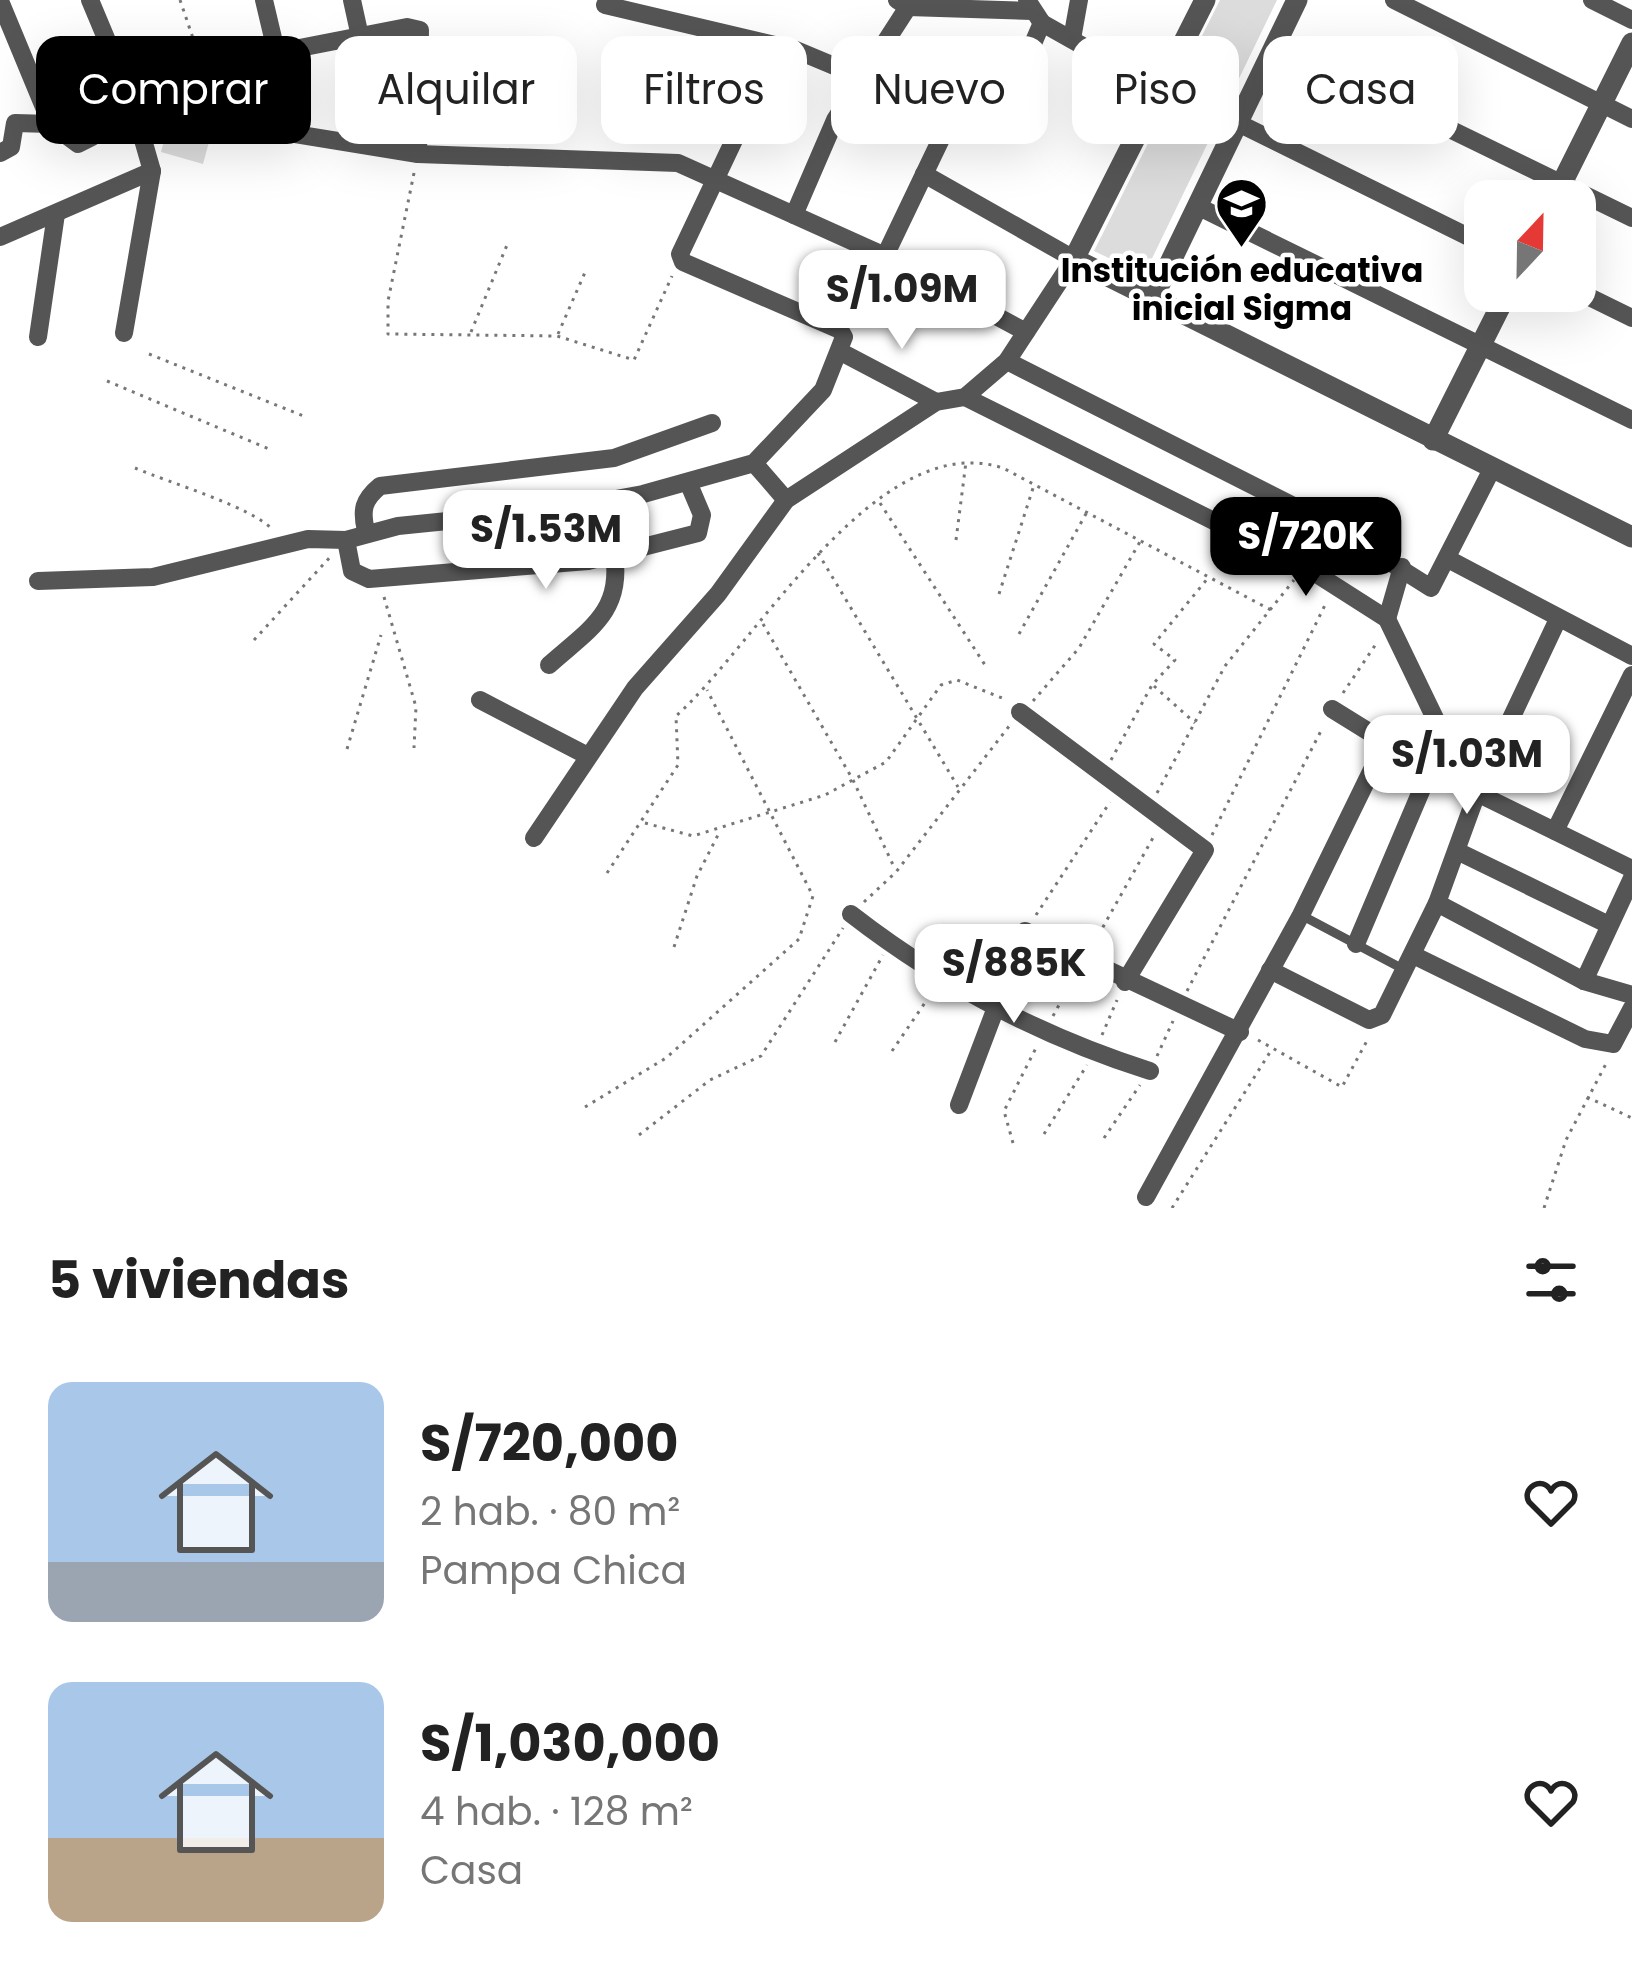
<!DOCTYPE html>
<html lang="es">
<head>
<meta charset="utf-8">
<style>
	:root { --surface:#fff; --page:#f2f2f2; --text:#222; --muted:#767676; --accent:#000 }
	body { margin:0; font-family:Poppins,sans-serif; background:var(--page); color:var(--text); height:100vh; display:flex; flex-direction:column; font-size:45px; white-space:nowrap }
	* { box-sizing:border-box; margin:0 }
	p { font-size:39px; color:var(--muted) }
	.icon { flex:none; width:66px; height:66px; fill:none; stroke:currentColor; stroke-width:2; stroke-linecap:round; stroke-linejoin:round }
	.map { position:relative; height:1208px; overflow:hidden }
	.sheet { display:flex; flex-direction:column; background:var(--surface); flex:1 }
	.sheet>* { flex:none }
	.hud { position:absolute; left:36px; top:36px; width:1560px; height:108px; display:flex; gap:24px }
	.needle { width:78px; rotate:22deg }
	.controls { position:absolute; left:1464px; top:180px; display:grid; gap:24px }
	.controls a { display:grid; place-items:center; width:132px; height:132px; border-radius:24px; background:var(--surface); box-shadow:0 12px 48px #0002; font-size:60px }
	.price { position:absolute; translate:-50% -102px; padding:0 27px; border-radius:24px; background:#fff; color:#222; font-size:39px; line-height:78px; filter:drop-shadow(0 3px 6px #0008) }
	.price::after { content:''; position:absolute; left:50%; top:72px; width:36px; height:27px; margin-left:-18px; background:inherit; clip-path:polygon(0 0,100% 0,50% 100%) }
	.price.active { background:var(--accent); color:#fff }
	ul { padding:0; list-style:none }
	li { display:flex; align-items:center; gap:36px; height:300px; padding:0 48px }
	li span { display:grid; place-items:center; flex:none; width:336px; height:240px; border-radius:24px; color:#555 }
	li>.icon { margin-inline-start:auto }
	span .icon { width:144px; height:144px; fill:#fffc; stroke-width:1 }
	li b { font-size:51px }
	h2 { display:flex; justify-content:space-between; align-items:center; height:144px; padding:0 48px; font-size:51px }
	.tag { padding:0 42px; border-radius:24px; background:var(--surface); box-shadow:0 12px 48px #0002; font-size:42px; line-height:108px }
	.tag.active { background:var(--accent); color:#fff }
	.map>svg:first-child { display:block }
	.green { fill:#dcdcdc }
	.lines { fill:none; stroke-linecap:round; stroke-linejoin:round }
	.path { stroke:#777; stroke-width:3; stroke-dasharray:3 6; stroke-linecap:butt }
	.service { stroke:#555; stroke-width:9 }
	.minor { stroke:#555; stroke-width:18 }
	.tertiary { stroke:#555; stroke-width:21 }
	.labels { text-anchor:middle; stroke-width:9; stroke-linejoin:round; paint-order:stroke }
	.poi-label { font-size:33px; font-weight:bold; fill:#000; stroke:#fff }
</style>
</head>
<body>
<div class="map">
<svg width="1632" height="1208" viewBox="0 0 1632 1208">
	<rect width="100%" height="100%" fill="#fff"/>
	<g class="green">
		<polygon points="1220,0 1277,0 1144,275 1094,251"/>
		<polygon points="180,82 222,94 203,164 161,152"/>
	</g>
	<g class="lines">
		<g class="path">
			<polyline points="180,0 197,50"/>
			<polyline points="414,173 388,301 388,334 557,336 634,360 672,276"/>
			<polyline points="471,332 507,245"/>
			<polyline points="558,334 586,270"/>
			<polyline points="149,354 306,417"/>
			<polyline points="107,381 269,449"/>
			<path d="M135,468c35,15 117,39 138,62"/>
			<polyline points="880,503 985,665"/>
			<polyline points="956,540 966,462"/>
			<polyline points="818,553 958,787"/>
			<polyline points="999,594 1034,485"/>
			<polyline points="384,597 416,707 414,748"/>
			<polyline points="763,624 853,780 895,869"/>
			<polyline points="1019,634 1087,512"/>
			<polyline points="254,640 332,555"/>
			<polyline points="1154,686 1195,723"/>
			<polyline points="1343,693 1378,641"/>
			<polyline points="1033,701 1079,648 1141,540"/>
			<polyline points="347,749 381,635"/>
			<polyline points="1111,760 1152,685 1175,660 1154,644 1208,578"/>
			<polyline points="1157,793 1225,666 1294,580"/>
			<polyline points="645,823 693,836 825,795 886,762 941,685 957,680 1007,700"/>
			<polyline points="1212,835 1327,601"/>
			<path d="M607,873l71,-108 -2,-49c81,-72 201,-289 327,-248l268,142"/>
			<polyline points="864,902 896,872 1010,725"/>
			<polyline points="1036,915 1110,802"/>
			<polyline points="1094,943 1154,836"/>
			<polyline points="674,947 697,876 720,831"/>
			<polyline points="1187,991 1323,727"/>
			<polyline points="1053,1016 1077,972"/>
			<polyline points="1102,1035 1117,1000"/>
			<polyline points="1258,1040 1342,1087 1369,1037"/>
			<polyline points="835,1042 883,955"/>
			<polyline points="892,1051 933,991"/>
			<polyline points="1157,1056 1173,1021"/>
			<polyline points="1587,1097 1632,1118"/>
			<polyline points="585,1107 666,1058 799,939 813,896 707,690"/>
			<polyline points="1044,1134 1087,1065"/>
			<polyline points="639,1135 710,1080 761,1056 843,928"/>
			<polyline points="1104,1138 1140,1085"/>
			<polyline points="1013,1143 1004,1111 1037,1046"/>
			<polyline points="1172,1208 1272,1049"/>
			<polyline points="1544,1208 1566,1140 1608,1060"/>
		</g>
		<polyline class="service" points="1301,915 1403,969"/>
		<g class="minor">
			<polyline points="264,0 277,55"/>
			<polyline points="352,0 359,32"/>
			<polyline points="897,0 908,7 1032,11"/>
			<polyline points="1027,0 1042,23 1161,90"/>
			<polyline points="1394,0 1632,119"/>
			<polyline points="1592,0 1632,20"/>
			<polyline points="0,1 51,124"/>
			<path d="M605,5l191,45 165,69c49,0 63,-58 81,-96"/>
			<polyline points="1072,39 1079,0"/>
			<polyline points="1275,44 1632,218"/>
			<polyline points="1236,122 1485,245"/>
			<polyline points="240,125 418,154 678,163 885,256 1026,332"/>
			<polyline points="0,153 11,147 15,123 51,124 78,144 92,137 107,113 202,67 407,27 420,30 418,154"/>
			<polyline points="1197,206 1632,420"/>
			<polyline points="794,215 835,120 908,7"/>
			<polyline points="0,237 152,171 131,98 90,0"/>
			<polyline points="885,256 951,118"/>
			<polyline points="1575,290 1632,318"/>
			<polyline points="124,333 152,171"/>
			<polyline points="38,337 56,214"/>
			<polyline points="841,352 936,402"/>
			<polyline points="1007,361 1331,525 1431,588 1492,469"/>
			<polyline points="965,397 1304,566 1387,619 1444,737 1356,944"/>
			<polyline points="754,463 786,500"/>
			<path d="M366,531c-5,-21 -3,-31 14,-45l234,-28 98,-35"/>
			<polyline points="346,540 352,571 369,579 588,561 698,533 702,515 688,482"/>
			<polyline points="1448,559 1632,656"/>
			<polyline points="38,581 153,577 308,539 346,540 398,526 556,510 643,494 754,463 823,390 844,337 840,330 683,262 680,254 779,45"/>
			<polyline points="1387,619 1402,567"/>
			<path d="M549,665c39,-35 74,-53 65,-110"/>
			<polyline points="480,700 586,755"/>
			<polyline points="1332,709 1432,771 1632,869"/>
			<polyline points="1020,712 1205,850 1125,982"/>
			<polyline points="1555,831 1632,675"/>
			<polyline points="534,838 635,688 718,594 786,500 936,402 965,397 1007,361 1074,259 924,174"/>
			<polyline points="1459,852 1609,925"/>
			<polyline points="1437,903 1584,981 1632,995"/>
			<path d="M851,914c89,69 192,123 299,157"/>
			<polyline points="1413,955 1585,1039 1613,1044 1632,1008"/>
			<polyline points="1270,970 1369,1020 1382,1015 1437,903 1481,782 1558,619"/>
			<polyline points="1584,981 1632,878"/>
			<polyline points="959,1105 1025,931 1240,1032"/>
			<polyline points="1146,1197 1301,915 1386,741"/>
		</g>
		<g class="tertiary">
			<polyline points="1205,0 1074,259 1632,537"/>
			<polyline points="1553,201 1632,43"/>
			<polyline points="1153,298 1297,0"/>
			<polyline points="1433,440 1508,291"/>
		</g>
	</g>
	<defs>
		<symbol id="school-pin" viewBox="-11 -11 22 30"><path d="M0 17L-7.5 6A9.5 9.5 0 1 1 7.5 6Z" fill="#000" stroke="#fff"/><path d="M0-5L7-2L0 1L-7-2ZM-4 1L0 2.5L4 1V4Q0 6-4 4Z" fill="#fff"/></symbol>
	</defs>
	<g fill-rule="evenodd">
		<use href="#school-pin" x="1212" y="174" width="59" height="81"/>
	</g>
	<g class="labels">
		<g class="poi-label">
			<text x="1242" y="282">Institución educativa<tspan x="1242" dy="38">inicial Sigma</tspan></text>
		</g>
	</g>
</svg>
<div class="controls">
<a><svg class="needle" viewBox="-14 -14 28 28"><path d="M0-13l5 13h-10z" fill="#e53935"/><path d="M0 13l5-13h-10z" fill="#767676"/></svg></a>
</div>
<b class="price" style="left:902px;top:352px">S/1.09M</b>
<b class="price" style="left:546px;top:592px">S/1.53M</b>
<b class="price active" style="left:1306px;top:599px">S/720K</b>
<b class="price" style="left:1467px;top:817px">S/1.03M</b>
<b class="price" style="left:1014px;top:1026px">S/885K</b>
<div class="hud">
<a class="tag active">Comprar</a>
<a class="tag">Alquilar</a>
<a class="tag">Filtros</a>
<a class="tag">Nuevo</a>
<a class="tag">Piso</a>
<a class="tag">Casa</a>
</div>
</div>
<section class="sheet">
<h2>5 viviendas<svg class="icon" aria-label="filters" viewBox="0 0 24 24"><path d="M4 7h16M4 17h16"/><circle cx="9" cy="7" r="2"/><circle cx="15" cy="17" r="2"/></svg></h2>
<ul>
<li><span style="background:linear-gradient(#a9c7e8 75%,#9aa5b1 0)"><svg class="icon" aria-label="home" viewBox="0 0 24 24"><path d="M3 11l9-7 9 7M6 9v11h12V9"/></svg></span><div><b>S/720,000</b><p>2 hab. · 80 m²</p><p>Pampa Chica</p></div><svg class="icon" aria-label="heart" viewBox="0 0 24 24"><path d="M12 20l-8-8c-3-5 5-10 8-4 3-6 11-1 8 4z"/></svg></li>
<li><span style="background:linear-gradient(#a9c7e8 65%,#b9a48a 0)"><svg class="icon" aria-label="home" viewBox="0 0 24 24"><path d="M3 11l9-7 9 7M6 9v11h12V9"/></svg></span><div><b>S/1,030,000</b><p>4 hab. · 128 m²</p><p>Casa</p></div><svg class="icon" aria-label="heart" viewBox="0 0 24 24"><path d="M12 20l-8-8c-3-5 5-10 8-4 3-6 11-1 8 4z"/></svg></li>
</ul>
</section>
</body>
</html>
